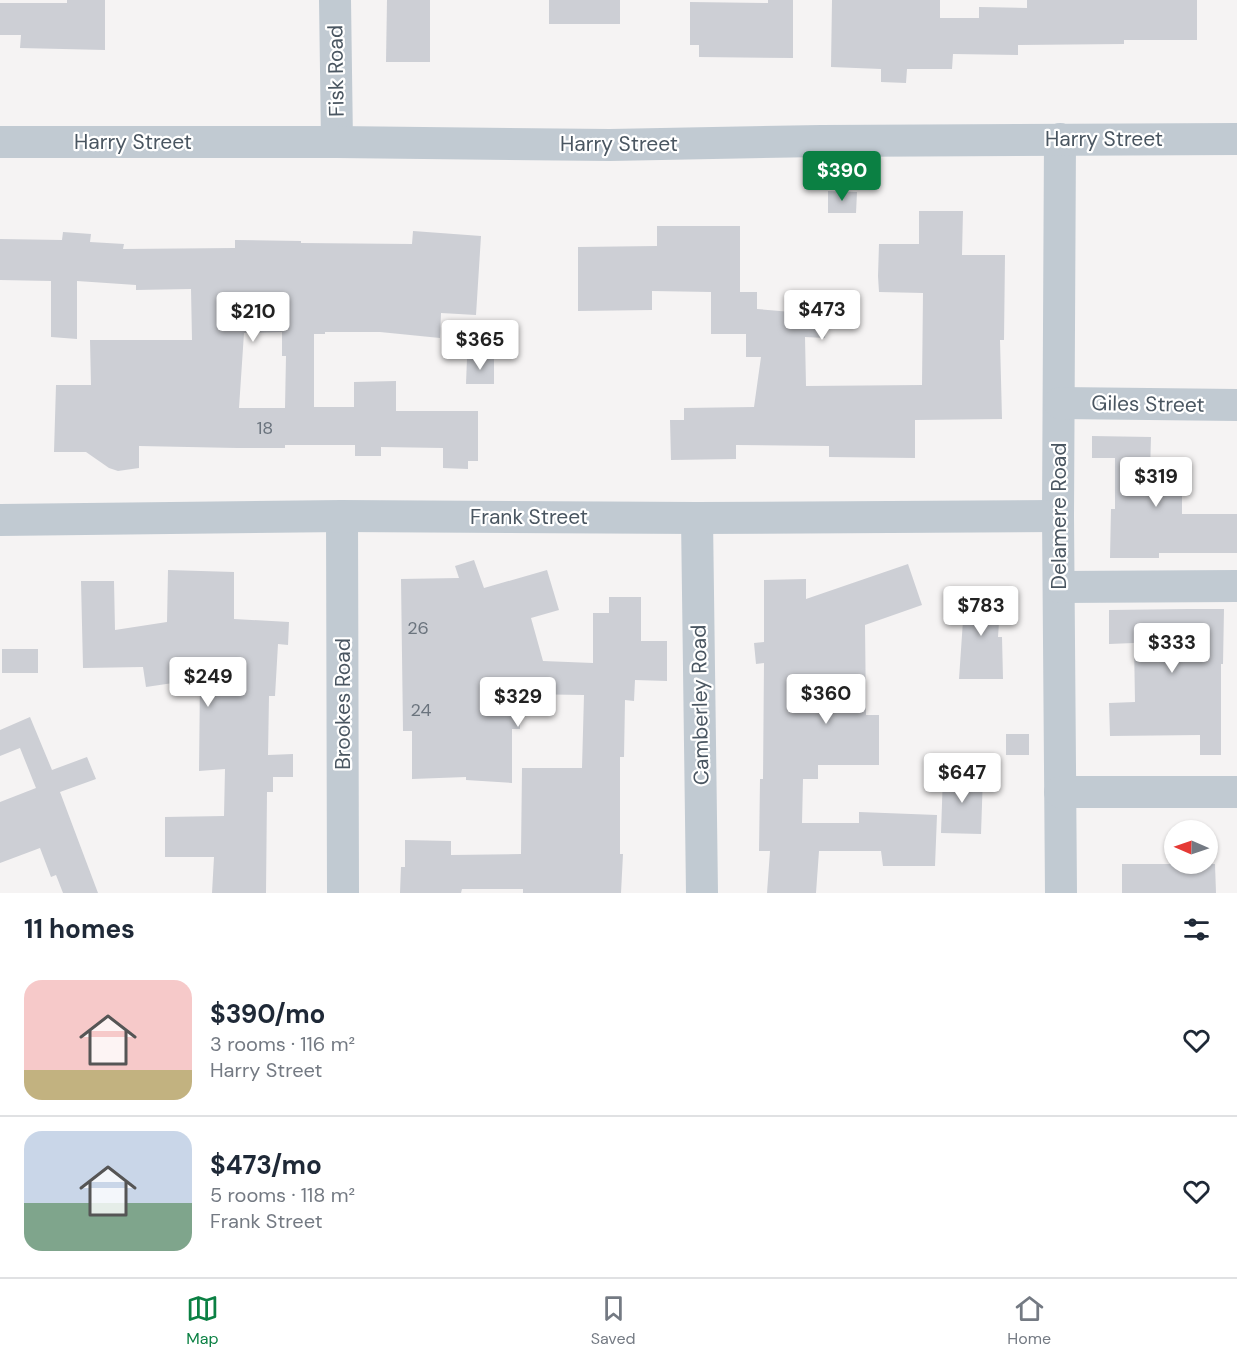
<!DOCTYPE html>
<html lang="en">
<head>
<meta charset="utf-8">
<style>
	:root { --surface:#fff; --page:#f6f6f7; --text:#1f2937; --muted:#747a83; --line:#e0e1e3; --accent:#0b8043 }
	body { margin:0; font-family:"DM Sans",sans-serif; background:var(--page); color:var(--text); height:100vh; display:flex; flex-direction:column; font-size:22px; white-space:nowrap }
	* { box-sizing:border-box; margin:0 }
	p { font-size:20px; color:var(--muted) }
	.icon { flex:none; width:33px; height:33px; fill:none; stroke:currentColor; stroke-width:2; stroke-linecap:round; stroke-linejoin:round }
	.map { position:relative; height:893px; overflow:hidden }
	.drawer { display:flex; flex-direction:column; background:var(--surface); flex:1 }
	.drawer>* { flex:none }
	.needle { width:39px; rotate:272deg }
	.tools { position:absolute; left:1164px; top:820px; display:grid; gap:12px }
	.tools a { display:grid; place-items:center; width:54px; height:54px; border-radius:50%; background:var(--surface); box-shadow:0 2px 4px #0004; font-size:30px }
	.price { position:absolute; translate:-50% -51px; padding:0 14px; border-radius:6px; background:#fff; color:#222; font-size:20px; line-height:39px; filter:drop-shadow(0 2px 3px #0008) }
	.price::after { content:''; position:absolute; left:50%; top:36px; width:18px; height:14px; margin-left:-9px; background:inherit; clip-path:polygon(0 0,100% 0,50% 100%) }
	.price.active { background:var(--accent); color:#fff }
	ul { padding:0; list-style:none }
	li { display:flex; align-items:center; gap:18px; height:150px; padding:0 24px }
	li+li { border-top:2px solid var(--line) }
	li span { display:grid; place-items:center; flex:none; width:168px; height:120px; border-radius:18px; color:#555 }
	li>.icon { margin-inline-start:auto }
	span .icon { width:72px; height:72px; fill:#fffc; stroke-width:1 }
	li b { font-size:26px }
	h2 { display:flex; justify-content:space-between; align-items:center; height:72px; padding:0 24px; font-size:26px }
	.dock { display:flex; justify-content:space-around; align-items:center; height:84px; border-top:2px solid var(--line); background:var(--surface); font-size:16px; color:var(--muted) }
	.dock a { display:grid; justify-items:center; gap:3px }
	.dock .active { color:var(--accent) }
	.map>svg:first-child { display:block }
	.building { fill:#cdcfd5; fill-rule:evenodd }
	.lines { fill:none; stroke-linecap:round; stroke-linejoin:round }
	.minor { stroke:#c1cad2; stroke-width:32 }
	.labels { text-anchor:middle; stroke-width:4.5; stroke-linejoin:round; paint-order:stroke }
	.number-label { font-size:18px; fill:#6b747e }
	.street-label { font-size:21px; fill:#4a5661; stroke:#fff }
</style>
</head>
<body>
<div class="map">
<svg width="1237" height="893" viewBox="0 0 1237 893">
	<rect width="100%" height="100%" fill="#f5f3f3"/>
	<g class="building">
		<polygon points="67,0 105,0 105,50 20,48 21,35 0,35 0,3 67,3"/>
		<polygon points="387,0 430,0 430,62 386,62"/>
		<rect x="549" y="0" width="71" height="24"/>
		<polygon points="768,0 793,0 793,58 699,57 699,45 690,45 690,2 768,3"/>
		<polygon points="832,0 940,0 940,18 979,18 979,7 1027,8 1027,0 1197,0 1197,40 1124,40 1124,44 1018,45 1018,55 953,54 952,69 907,69 906,83 881,82 881,69 831,67"/>
		<polygon points="828,191 857,192 856,213 828,213"/>
		<polygon points="919,211 963,211 962,255 1005,255 1004,340 1000,340 1002,419 915,420 915,458 829,457 829,446 736,445 736,459 671,460 670,420 684,420 684,408 754,407 761,357 746,357 746,334 711,334 711,292 652,291 652,310 578,311 578,247 657,246 657,226 740,226 740,292 757,292 757,309 827,315 825,338 805,337 806,386 922,385 923,293 879,292 878,276 879,244 919,244"/>
		<path d="M413,231l68,5 -5,79 -35,-2 -1,25 -60,-6h-55v2h-11v73h40v-25l42,-1v30h82v50h-10v8l-25,-1v-20l-62,-1v9h-26v-11h-70v3h-48l-98,-2v22l-21,3 -9,-3 -23,-16h-32l2,-67h35l-1,-45h102l-1,-51 -55,1v-5l-59,-4v58l-26,-2v-56l-51,-1v-41l62,1 1,-8 28,2 -1,8 34,2 -1,5 112,-1v-8l66,1v2l111,1zM282,332v24h4l-1,52h-46l5,-75z"/>
		<polygon points="467,358 494,358 494,384 466,384"/>
		<polygon points="1092,436 1151,437 1150,473 1182,473 1182,514 1237,514 1237,553 1159,553 1159,558 1110,558 1111,509 1115,509 1115,458 1092,458"/>
		<polygon points="474,560 484,588 547,570 559,610 531,618 543,661 593,663 593,613 609,613 609,597 641,597 641,641 667,641 667,681 635,680 634,701 625,700 624,757 620,757 620,854 623,854 621,893 523,893 523,889 462,889 461,893 400,893 401,867 405,867 405,840 451,841 451,855 521,854 522,768 582,768 584,695 520,694 520,729 512,729 512,783 466,780 466,777 412,779 412,731 403,731 401,579 459,578 455,566"/>
		<polygon points="908,564 922,605 865,625 866,715 879,715 879,765 818,765 818,779 803,779 802,823 859,823 859,812 937,815 935,866 883,866 881,851 819,851 816,893 767,893 770,851 759,851 760,779 763,779 764,663 756,664 754,643 764,642 764,580 806,579 806,599"/>
		<polygon points="168,570 234,572 234,619 289,622 288,645 278,644 275,696 269,696 268,755 293,754 293,777 273,777 273,792 267,792 266,893 212,893 214,857 165,857 165,817 224,816 225,769 199,771 200,679 146,687 143,667 83,668 81,581 114,581 115,630 167,622"/>
		<polygon points="965,591 1001,593 998,637 1002,637 1003,679 959,679"/>
		<polygon points="1188,609 1224,609 1223,664 1221,664 1221,755 1200,755 1200,735 1110,736 1109,703 1135,702 1134,643 1109,644 1109,610"/>
		<rect x="2" y="649" width="36" height="24"/>
		<polygon points="30,717 52,770 87,757 96,779 60,792 98,893 63,893 56,875 51,877 40,848 0,863 0,802 36,788 20,748 0,756 0,730"/>
		<rect x="1006" y="734" width="23" height="21"/>
		<polygon points="943,774 983,775 981,834 941,833"/>
		<polygon points="1122,864 1215,864 1216,893 1122,893"/>
	</g>
	<g class="lines">
		<g class="minor">
			<polyline points="335,0 337,142"/>
			<polyline points="1060,139 1058,516 1061,893"/>
			<polyline points="0,142 337,142 610,145 821,141 1237,139"/>
			<polyline points="1060,403 1237,405"/>
			<polyline points="342,516 343,893"/>
			<polyline points="697,518 702,893"/>
			<polyline points="0,520 342,516 697,518 1058,516"/>
			<polyline points="1059,587 1237,586"/>
			<polyline points="1060,792 1237,792"/>
		</g>
	</g>
	<g class="labels">
		<g class="number-label">
			<text x="265" y="434">18</text>
			<text x="418" y="634">26</text>
			<text x="421" y="716">24</text>
		</g>
		<g class="street-label">
			<text transform="translate(336 71) rotate(-91)" y="7">Fisk Road</text>
			<text x="1104" y="146">Harry Street</text>
			<text x="133" y="149">Harry Street</text>
			<text x="619" y="151">Harry Street</text>
			<text transform="translate(1148 404) rotate(1)" y="7">Giles Street</text>
			<text transform="translate(1059 516) rotate(-90)" y="7">Delamere Road</text>
			<text x="529" y="524">Frank Street</text>
			<text transform="translate(343 704) rotate(-90)" y="7">Brookes Road</text>
			<text transform="translate(700 705) rotate(-91)" y="7">Camberley Road</text>
		</g>
	</g>
</svg>
<div class="tools">
<a><svg class="needle" viewBox="-14 -14 28 28"><path d="M0-13l5 13h-10z" fill="#e53935"/><path d="M0 13l5-13h-10z" fill="#747a83"/></svg></a>
</div>
<b class="price active" style="left:842px;top:202px">$390</b>
<b class="price" style="left:822px;top:341px">$473</b>
<b class="price" style="left:253px;top:343px">$210</b>
<b class="price" style="left:480px;top:371px">$365</b>
<b class="price" style="left:1156px;top:508px">$319</b>
<b class="price" style="left:981px;top:637px">$783</b>
<b class="price" style="left:1172px;top:674px">$333</b>
<b class="price" style="left:208px;top:708px">$249</b>
<b class="price" style="left:826px;top:725px">$360</b>
<b class="price" style="left:518px;top:728px">$329</b>
<b class="price" style="left:962px;top:804px">$647</b>
</div>
<section class="drawer">
<h2>11 homes<svg class="icon" aria-label="filters" viewBox="0 0 24 24"><path d="M4 7h16M4 17h16"/><circle cx="9" cy="7" r="2"/><circle cx="15" cy="17" r="2"/></svg></h2>
<ul>
<li><span style="background:linear-gradient(#f6c9c9 75%,#c2b280 0)"><svg class="icon" aria-label="home" viewBox="0 0 24 24"><path d="M3 11l9-7 9 7M6 9v11h12V9"/></svg></span><div><b>$390/mo</b><p>3 rooms · 116 m²</p><p>Harry Street</p></div><svg class="icon" aria-label="heart" viewBox="0 0 24 24"><path d="M12 20l-8-8c-3-5 5-10 8-4 3-6 11-1 8 4z"/></svg></li>
<li><span style="background:linear-gradient(#c9d6e8 60%,#7fa58c 0)"><svg class="icon" aria-label="home" viewBox="0 0 24 24"><path d="M3 11l9-7 9 7M6 9v11h12V9"/></svg></span><div><b>$473/mo</b><p>5 rooms · 118 m²</p><p>Frank Street</p></div><svg class="icon" aria-label="heart" viewBox="0 0 24 24"><path d="M12 20l-8-8c-3-5 5-10 8-4 3-6 11-1 8 4z"/></svg></li>
</ul>
</section>
<nav class="dock">
<a class="active"><svg class="icon" aria-label="map" viewBox="0 0 24 24"><path d="M3 6l6-2 6 2 6-2v14l-6 2-6-2-6 2zM9 4v14M15 6v14"/></svg>Map</a>
<a><svg class="icon" aria-label="saved" viewBox="0 0 24 24"><path d="M7 4h10v16l-5-4-5 4z"/></svg>Saved</a>
<a><svg class="icon" aria-label="home" viewBox="0 0 24 24"><path d="M3 11l9-7 9 7M6 9v11h12V9"/></svg>Home</a>
</nav>
</body>
</html>
